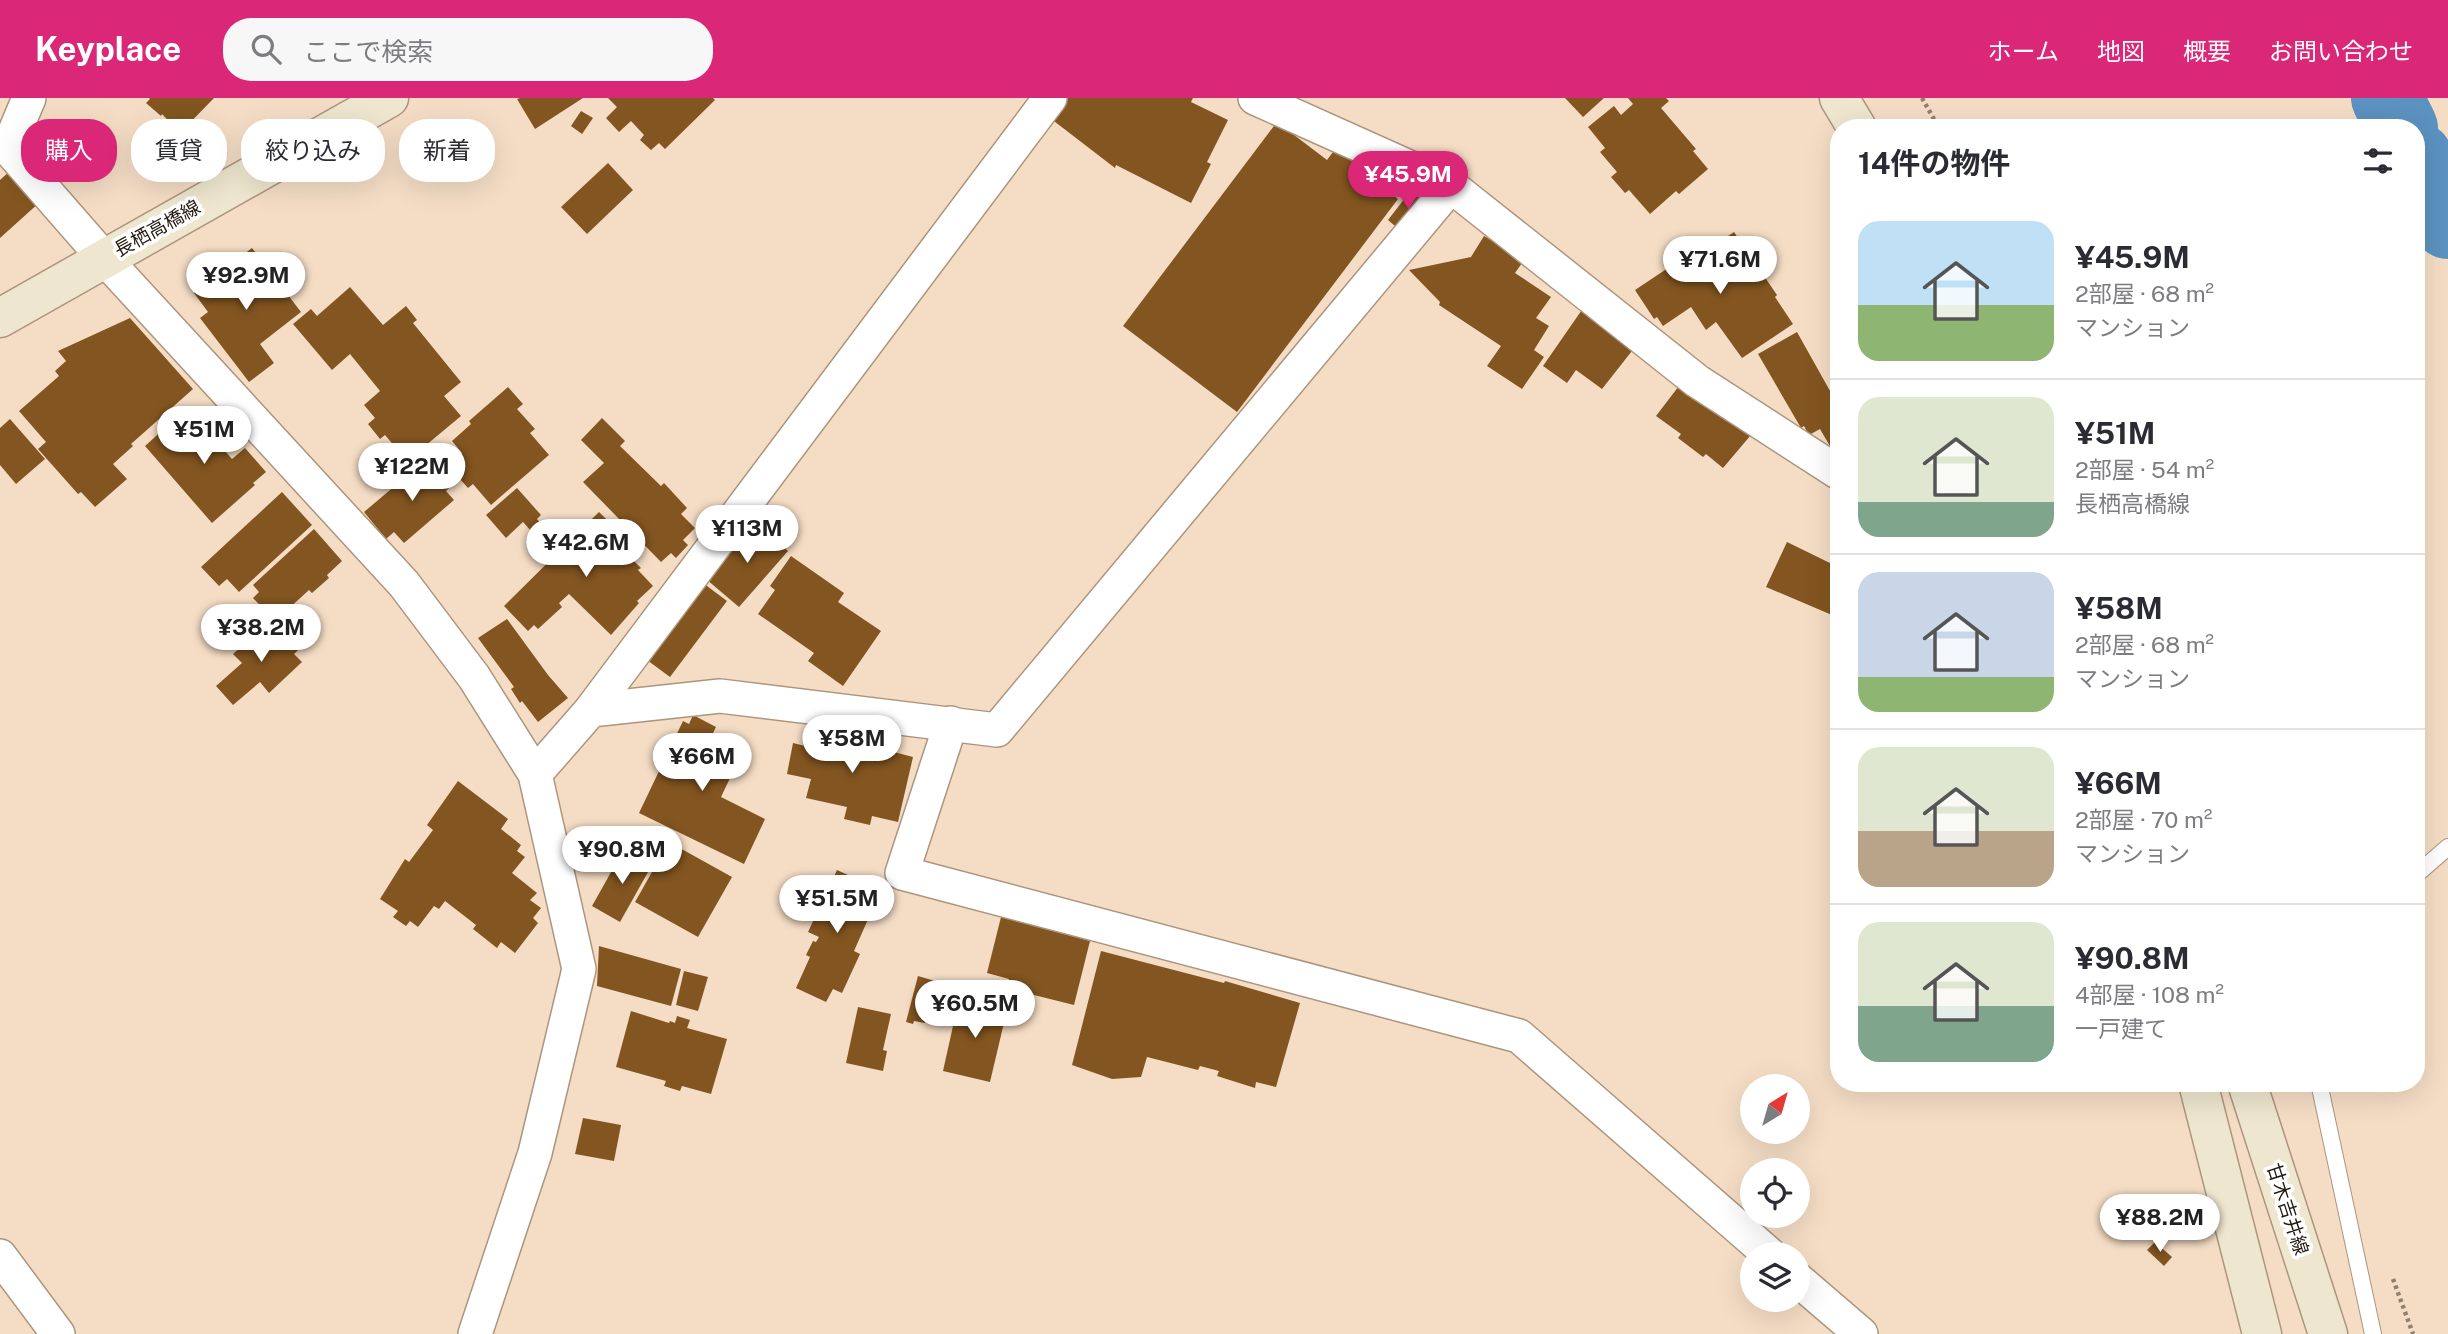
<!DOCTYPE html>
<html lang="ja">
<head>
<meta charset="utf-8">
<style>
	:root { --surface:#fff; --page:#f7f7f7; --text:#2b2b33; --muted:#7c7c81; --line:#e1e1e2; --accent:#db2777 }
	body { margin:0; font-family:"Public Sans","Noto Sans JP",sans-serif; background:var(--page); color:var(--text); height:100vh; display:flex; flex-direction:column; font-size:26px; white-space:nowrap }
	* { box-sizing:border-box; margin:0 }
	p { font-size:23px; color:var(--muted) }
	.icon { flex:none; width:38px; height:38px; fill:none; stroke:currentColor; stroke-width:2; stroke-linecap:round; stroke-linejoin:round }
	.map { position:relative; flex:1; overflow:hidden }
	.side { position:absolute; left:1830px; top:21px; width:595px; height:973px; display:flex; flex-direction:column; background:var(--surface); border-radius:28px; box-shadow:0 7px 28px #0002 }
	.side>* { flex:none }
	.top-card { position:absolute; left:21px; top:21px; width:665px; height:63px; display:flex; gap:14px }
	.needle { width:46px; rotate:37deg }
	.tools { position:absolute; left:1740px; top:976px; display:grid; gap:14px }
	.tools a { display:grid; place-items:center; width:70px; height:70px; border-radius:50%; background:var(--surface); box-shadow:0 7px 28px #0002; font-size:35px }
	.price { position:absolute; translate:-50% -60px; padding:0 16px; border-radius:24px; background:#fff; color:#222; font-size:23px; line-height:46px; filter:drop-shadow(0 2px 4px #0008) }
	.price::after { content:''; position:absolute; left:50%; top:42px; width:21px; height:16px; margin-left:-10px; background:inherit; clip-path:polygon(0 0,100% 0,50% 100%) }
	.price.active { background:var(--accent); color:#fff }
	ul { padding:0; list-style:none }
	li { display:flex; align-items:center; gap:21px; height:175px; padding:0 28px }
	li+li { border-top:2px solid var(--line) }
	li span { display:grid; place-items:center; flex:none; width:196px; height:140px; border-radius:21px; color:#555 }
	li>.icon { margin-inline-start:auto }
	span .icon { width:84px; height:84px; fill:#fffc; stroke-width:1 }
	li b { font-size:30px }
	h2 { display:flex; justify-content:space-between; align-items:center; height:84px; padding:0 28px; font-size:30px }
	.tag { padding:0 24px; border-radius:28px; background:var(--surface); box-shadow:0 7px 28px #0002; font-size:24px; line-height:63px }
	.tag.active { background:var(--accent); color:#fff }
	header { display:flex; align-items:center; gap:42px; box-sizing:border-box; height:98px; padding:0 35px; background:var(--accent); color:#fff }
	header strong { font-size:33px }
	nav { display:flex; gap:38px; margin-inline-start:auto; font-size:24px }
	.search { width:490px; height:63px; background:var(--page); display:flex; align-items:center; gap:18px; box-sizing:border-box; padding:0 24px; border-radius:28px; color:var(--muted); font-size:26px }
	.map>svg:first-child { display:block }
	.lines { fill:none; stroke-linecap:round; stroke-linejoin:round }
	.river { stroke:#5c92c0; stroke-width:72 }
	.building { fill:#835520 }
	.service-casing { stroke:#ac957e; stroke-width:18 }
	.minor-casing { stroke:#ac957e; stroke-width:36 }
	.secondary-casing { stroke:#ac957e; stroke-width:41 }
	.path { stroke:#91806f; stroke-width:4.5; stroke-dasharray:3.5 3.5; stroke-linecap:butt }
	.service { stroke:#fff; stroke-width:16 }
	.minor { stroke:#fff; stroke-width:33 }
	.secondary { stroke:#eee6ce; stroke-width:38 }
	.labels { text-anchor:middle; stroke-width:7; stroke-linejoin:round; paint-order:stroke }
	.street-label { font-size:19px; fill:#20180f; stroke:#fff }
</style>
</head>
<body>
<header>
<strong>Keyplace</strong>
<div class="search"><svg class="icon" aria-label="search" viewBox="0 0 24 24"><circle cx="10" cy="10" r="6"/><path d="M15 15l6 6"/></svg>ここで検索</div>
<nav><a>ホーム</a><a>地図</a><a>概要</a><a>お問い合わせ</a></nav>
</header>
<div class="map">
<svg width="2448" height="1236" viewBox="0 0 2448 1236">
	<rect width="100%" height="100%" fill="#f5ddc5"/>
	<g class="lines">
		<g class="river">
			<polyline points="2387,0 2402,30"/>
			<polyline points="2417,60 2448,125"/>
		</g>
	</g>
	<g class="building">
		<polygon points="149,0 214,0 180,35 162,16 161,18 146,5 150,1"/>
		<polygon points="520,0 583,0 535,31 517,1"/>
		<polygon points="608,0 713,0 715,2 665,51 659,45 651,52 640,42 644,37 631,23 619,34 606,20 617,9"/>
		<polygon points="1067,0 1193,0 1191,4 1228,22 1207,64 1211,66 1191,105 1116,67 1115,70 1050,20"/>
		<polygon points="1565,0 1604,0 1583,19"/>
		<polygon points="1628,0 1666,0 1669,3 1661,10 1696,51 1693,53 1708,71 1679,96 1676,93 1650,116 1629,92 1625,95 1611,79 1617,74 1600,54 1605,50 1588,29 1614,8 1621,17 1633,6"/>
		<polygon points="581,13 593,20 582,36 571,28"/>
		<polygon points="1277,24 1327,62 1336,50 1357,66 1355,69 1398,101 1237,314 1123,228"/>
		<polygon points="608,65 633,92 587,136 561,109"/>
		<polygon points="1377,70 1390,80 1384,88 1371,79"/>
		<polygon points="11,72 40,104 0,140 0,82"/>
		<polygon points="1412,91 1429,105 1402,134 1388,122"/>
		<polygon points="1734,134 1777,197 1775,199 1793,226 1742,260 1716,224 1706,232 1691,209 1663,228 1657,219 1654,221 1635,192 1680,162 1684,168"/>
		<polygon points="1484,138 1497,146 1498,145 1522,165 1515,175 1551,199 1536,220 1549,228 1534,252 1544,259 1522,291 1487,268 1501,248 1439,207 1440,204 1409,172 1471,159"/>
		<polygon points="252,150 301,214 260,246 274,265 249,284 200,220 208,214 194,195"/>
		<polygon points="350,189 383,227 406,208 417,222 413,225 461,284 444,298 461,318 407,363 385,337 380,341 368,326 375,320 364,307 380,293 350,256 332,272 293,226 311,211 317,218"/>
		<polygon points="1586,206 1639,244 1602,291 1576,272 1567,285 1543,268"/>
		<polygon points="130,220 193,291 131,346 133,348 113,366 127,381 95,409 81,394 78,396 38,351 46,344 19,313 59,278 55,273 66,263 58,253"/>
		<polygon points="1797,234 1839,309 1839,352 1834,355 1820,331 1809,337 1804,328 1801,330 1758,256"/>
		<polygon points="1685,280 1756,331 1723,370 1706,356 1703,359 1678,340 1681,336 1656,318"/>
		<polygon points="508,289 523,306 517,311 535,331 530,335 549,357 491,407 473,386 468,390 451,371 460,363 457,359 462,355 452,343 471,326 469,323"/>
		<polygon points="187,310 232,361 245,350 266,374 253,385 255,387 212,425 145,348"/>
		<polygon points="602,320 625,343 620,348 661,388 664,385 687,410 681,416 695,430 683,442 688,447 676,460 671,455 661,464 583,384 604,365 581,342"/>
		<polygon points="10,321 45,361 16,386 0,367 0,330"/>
		<polygon points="428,360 452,387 446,393 454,402 404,445 394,434 386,441 364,414"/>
		<polygon points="517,390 541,417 537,421 541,426 532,434 523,424 506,440 486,417"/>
		<polygon points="282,394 312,427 239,494 227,481 219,488 201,469"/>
		<polygon points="599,414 641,455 634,463 641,470 638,472 653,488 637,503 639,505 611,537 569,496 559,505 562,509 538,531 534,527 528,533 504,508"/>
		<polygon points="756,424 788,453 739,509 706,481"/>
		<polygon points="314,431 342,463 327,477 329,480 312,495 309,492 275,523 253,500 259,494 253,487"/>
		<polygon points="1787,444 1834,467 1832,471 1839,474 1839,520 1766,489"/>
		<polygon points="791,458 844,495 838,504 881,533 843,588 808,563 814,555 758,516 775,492 770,488"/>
		<polygon points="703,485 727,503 670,579 647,562"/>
		<polygon points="507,521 548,577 568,600 538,624 522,603 520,605 511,591 514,589 478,540"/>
		<polygon points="266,526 274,535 280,529 300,550 294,556 302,564 269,595 260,584 233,607 216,588 242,565 233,556"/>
		<polygon points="693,617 716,629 712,637 741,651 727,678 730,680 721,699 765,721 744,766 639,715 683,623 689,626"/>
		<polygon points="814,626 850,635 850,639 872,644 871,648 913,659 898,724 872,718 870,727 844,721 847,709 806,700 811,681 787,676 793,645 809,649"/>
		<polygon points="458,683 508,721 501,731 521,747 517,753 525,759 512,775 537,795 530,802 541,810 533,820 538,825 515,855 501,844 497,850 473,831 476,827 445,803 439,811 434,808 418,829 410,823 406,828 393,819 398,813 380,801 405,761 409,764 433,732 427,727"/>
		<polygon points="669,744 732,779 698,839 635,804"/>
		<polygon points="624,751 652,767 620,824 592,808"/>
		<polygon points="837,772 881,792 854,853 860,856 842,895 833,891 826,904 796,890 810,859 806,857 813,843 816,844 819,839 808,834"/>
		<polygon points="1001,819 1090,843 1074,907 1006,890 1009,881 987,875"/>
		<polygon points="599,848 681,871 671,908 597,888"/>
		<polygon points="1101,853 1224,885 1225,883 1300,905 1276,989 1256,984 1255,990 1217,978 1219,973 1200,968 1198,972 1147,959 1141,979 1112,981 1072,967"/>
		<polygon points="684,873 708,879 698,913 676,907"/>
		<polygon points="918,878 935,883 925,925 914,923 913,926 906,924"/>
		<polygon points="959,901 1007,912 990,984 943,973"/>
		<polygon points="858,909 891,916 883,952 887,953 883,973 846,965"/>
		<polygon points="631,913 669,925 670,923 675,925 677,918 690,922 687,930 727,941 711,996 682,988 680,993 664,988 666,983 616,969"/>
		<polygon points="583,1020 621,1027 614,1063 575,1056"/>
		<polygon points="2155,1144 2172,1159 2164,1168 2147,1152"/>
	</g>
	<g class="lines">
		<defs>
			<g id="service">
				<polyline points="2417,776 2448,749"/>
				<polyline points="2319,985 2373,1236"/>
			</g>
			<g id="minor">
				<polyline points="29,0 8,50 104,160 404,486 474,579 535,676 579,871 535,1055 475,1236"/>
				<polyline points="1255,0 1451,88 1697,283 1839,375"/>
				<polyline points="591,612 1050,0"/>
				<polyline points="951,625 902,775 1519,938 1770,1157"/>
				<polyline points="535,676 591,612 720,598 997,632 1451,88"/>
				<polyline points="0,1158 58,1236"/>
				<polyline points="1797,1181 1861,1236"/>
			</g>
			<g id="secondary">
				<polyline points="1839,0 1857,30"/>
				<polyline points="0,220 389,0"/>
				<polyline points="2198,985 2262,1236"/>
				<polyline points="2247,985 2328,1236"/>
			</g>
		</defs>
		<use href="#service" class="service-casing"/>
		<use href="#minor" class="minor-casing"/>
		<use href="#secondary" class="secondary-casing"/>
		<g class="path">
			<polyline points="1922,0 1939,30"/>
			<polyline points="2393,1181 2413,1236"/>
		</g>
		<use href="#service" class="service"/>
		<use href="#minor" class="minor"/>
		<use href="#secondary" class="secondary"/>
	</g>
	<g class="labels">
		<g class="street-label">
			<text transform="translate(157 130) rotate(-29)" y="7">長栖高橋線</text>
			<text transform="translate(2288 1111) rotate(72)" y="7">甘木吉井線</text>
		</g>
	</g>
</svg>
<div class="tools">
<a><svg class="needle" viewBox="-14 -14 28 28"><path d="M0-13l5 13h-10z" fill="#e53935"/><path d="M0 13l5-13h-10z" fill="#7c7c81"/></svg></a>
<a><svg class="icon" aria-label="locate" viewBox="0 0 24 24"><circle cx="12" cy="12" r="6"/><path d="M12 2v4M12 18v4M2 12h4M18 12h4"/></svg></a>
<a><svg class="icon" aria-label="layers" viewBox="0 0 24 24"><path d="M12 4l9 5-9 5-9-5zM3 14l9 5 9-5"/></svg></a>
</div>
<b class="price active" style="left:1408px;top:113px">¥45.9M</b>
<b class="price" style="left:1720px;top:198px">¥71.6M</b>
<b class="price" style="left:246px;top:214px">¥92.9M</b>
<b class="price" style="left:204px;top:368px">¥51M</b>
<b class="price" style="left:412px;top:405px">¥122M</b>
<b class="price" style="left:747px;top:467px">¥113M</b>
<b class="price" style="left:586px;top:481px">¥42.6M</b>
<b class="price" style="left:261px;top:566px">¥38.2M</b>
<b class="price" style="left:852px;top:677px">¥58M</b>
<b class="price" style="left:702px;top:695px">¥66M</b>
<b class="price" style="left:622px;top:788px">¥90.8M</b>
<b class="price" style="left:837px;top:837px">¥51.5M</b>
<b class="price" style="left:975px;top:942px">¥60.5M</b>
<b class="price" style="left:2160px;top:1156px">¥88.2M</b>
<div class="top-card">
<a class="tag active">購入</a>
<a class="tag">賃貸</a>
<a class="tag">絞り込み</a>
<a class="tag">新着</a>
</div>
<section class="side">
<h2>14件の物件<svg class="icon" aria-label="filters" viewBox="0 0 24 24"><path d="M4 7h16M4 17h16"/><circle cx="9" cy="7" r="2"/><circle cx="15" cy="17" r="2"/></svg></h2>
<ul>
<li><span style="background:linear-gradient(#bfe0f5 60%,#8fb573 0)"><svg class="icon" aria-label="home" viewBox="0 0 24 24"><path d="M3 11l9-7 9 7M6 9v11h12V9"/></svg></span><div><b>¥45.9M</b><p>2部屋 · 68 m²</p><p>マンション</p></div></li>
<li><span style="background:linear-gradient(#dfe7d0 75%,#7fa58c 0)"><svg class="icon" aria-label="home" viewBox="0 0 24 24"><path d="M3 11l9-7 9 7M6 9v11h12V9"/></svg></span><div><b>¥51M</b><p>2部屋 · 54 m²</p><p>長栖高橋線</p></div></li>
<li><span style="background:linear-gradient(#c9d6e8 75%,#8fb573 0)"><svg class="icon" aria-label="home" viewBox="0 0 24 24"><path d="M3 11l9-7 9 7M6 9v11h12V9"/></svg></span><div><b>¥58M</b><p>2部屋 · 68 m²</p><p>マンション</p></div></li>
<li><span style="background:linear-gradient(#dfe7d0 60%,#b9a48a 0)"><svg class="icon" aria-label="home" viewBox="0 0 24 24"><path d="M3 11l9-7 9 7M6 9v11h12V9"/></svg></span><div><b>¥66M</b><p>2部屋 · 70 m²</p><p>マンション</p></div></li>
<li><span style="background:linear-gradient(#dfe7d0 60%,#7fa58c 0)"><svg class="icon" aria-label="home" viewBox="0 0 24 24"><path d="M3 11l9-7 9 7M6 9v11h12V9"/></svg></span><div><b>¥90.8M</b><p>4部屋 · 108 m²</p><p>一戸建て</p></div></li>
</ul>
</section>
</div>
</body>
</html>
